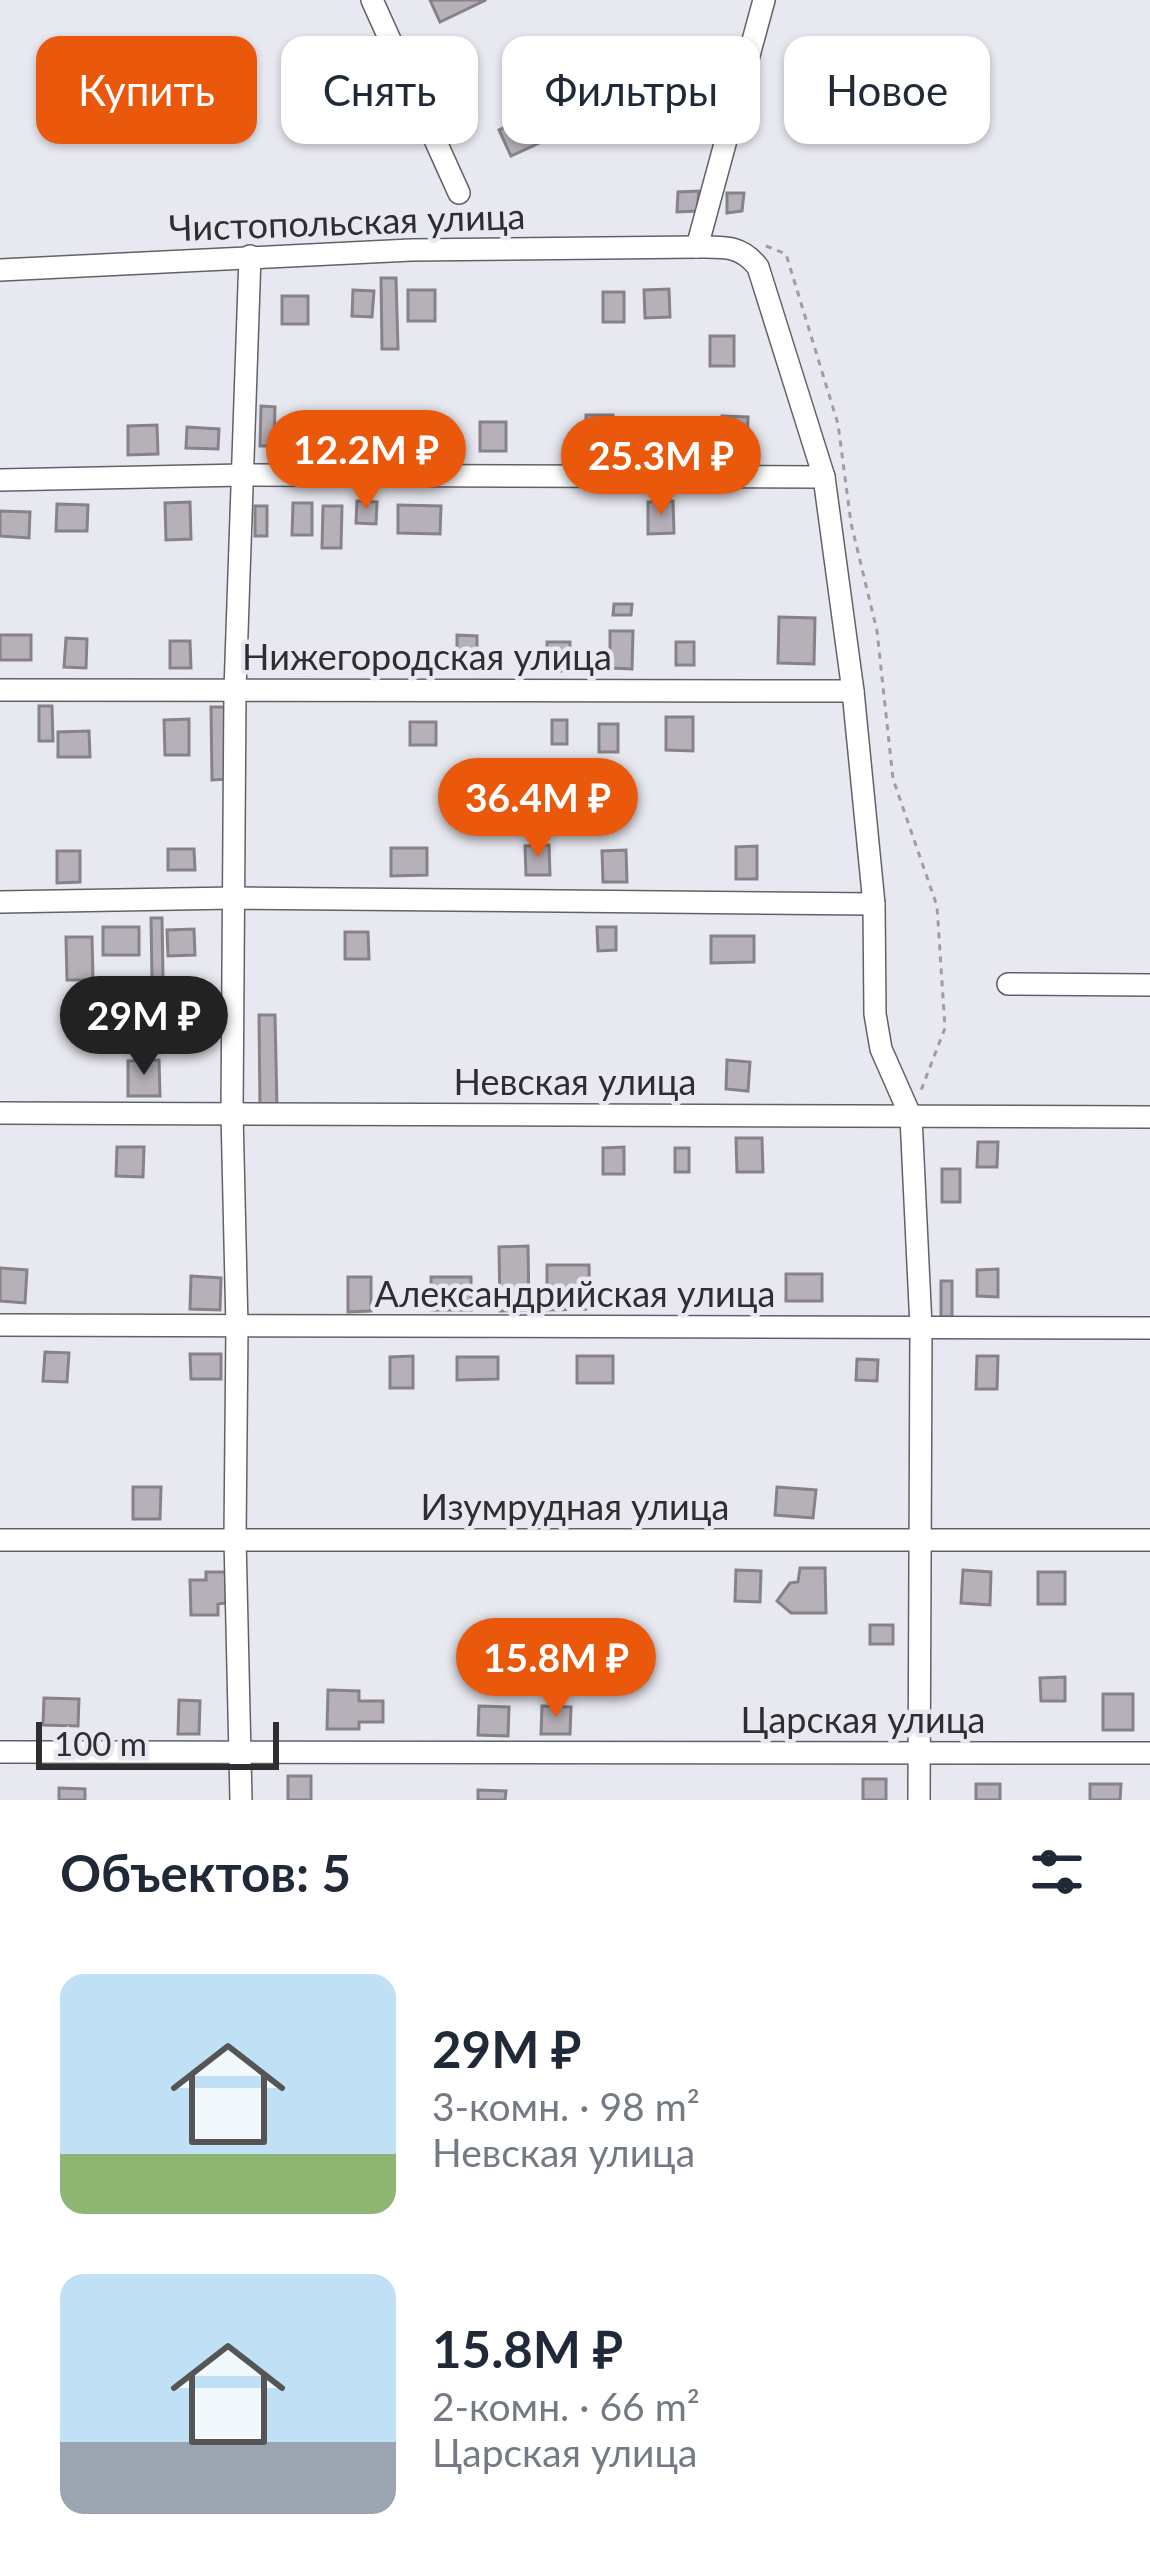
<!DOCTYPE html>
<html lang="ru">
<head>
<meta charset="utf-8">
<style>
	:root { --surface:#fff; --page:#f2f2f3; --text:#1f2937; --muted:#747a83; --accent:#ea580c }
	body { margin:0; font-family:Lato,sans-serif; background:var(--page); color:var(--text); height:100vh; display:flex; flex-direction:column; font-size:45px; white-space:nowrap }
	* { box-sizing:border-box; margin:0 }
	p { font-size:39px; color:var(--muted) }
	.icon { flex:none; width:66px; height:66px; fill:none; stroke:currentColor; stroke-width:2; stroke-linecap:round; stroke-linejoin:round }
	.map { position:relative; height:1800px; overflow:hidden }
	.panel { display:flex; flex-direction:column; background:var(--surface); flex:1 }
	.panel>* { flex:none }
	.hud { position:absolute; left:36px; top:36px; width:1080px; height:108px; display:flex; gap:24px }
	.scale { position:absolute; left:36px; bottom:30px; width:243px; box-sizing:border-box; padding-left:12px; border:6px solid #2e2e31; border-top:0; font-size:33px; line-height:42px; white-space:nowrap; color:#2e2e31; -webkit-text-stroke:9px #e8e8f0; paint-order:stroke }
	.price { position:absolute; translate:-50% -102px; padding:0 27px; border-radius:42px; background:var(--accent); color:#fff; font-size:39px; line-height:78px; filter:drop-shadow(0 3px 6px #0008) }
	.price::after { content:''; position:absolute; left:50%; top:72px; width:36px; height:27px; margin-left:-18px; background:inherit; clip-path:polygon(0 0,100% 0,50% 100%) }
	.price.selected { background:#222; color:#fff }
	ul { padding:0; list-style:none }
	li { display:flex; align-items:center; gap:36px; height:300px; padding:0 60px }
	li span { display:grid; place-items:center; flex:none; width:336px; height:240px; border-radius:24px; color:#555 }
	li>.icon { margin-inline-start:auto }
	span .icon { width:144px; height:144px; fill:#fffc; stroke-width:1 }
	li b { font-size:51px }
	h2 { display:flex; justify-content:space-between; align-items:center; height:144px; padding:0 60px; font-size:51px }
	.chip { padding:0 42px; border-radius:24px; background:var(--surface); box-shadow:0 3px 9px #0004; font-size:42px; line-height:108px }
	.chip.selected { background:var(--accent); color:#fff }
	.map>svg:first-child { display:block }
	.building { fill:#b6b1b8; stroke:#868288; stroke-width:3 }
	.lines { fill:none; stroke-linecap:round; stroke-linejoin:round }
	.minor-casing { stroke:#616269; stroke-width:24 }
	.path { stroke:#9d9da3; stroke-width:3; stroke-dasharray:6 6; stroke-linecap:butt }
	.minor { stroke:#fff; stroke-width:21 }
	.labels { text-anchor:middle; stroke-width:9; stroke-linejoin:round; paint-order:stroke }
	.street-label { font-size:36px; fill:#2e2e31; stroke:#e8e8f0 }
</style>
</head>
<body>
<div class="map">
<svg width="1150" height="1800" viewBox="0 0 1150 1800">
	<rect width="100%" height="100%" fill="#e8e8f0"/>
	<g class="building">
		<polygon points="430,0 486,0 440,22"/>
		<polygon points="618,74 630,101 511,156 499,130"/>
		<polygon points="699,191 697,211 677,212 678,192"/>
		<polygon points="727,193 744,193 742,211 727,213"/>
		<polygon points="381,278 396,278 398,349 382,349"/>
		<polygon points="669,289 670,317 645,318 644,290"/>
		<polygon points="353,290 374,291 372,317 352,316"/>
		<rect x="408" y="290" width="27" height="31"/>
		<rect x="603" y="292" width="21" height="30"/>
		<rect x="282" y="296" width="26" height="28"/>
		<rect x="710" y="336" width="24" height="30"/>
		<polygon points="261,406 275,407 274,446 260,446"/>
		<polygon points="586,415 613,415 614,450 587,451"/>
		<polygon points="722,416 748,417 747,450 720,449"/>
		<polygon points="382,417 383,453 349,454 348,418"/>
		<polygon points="282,421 312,421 312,455 282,454"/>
		<polygon points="442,421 443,453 414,454 413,422"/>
		<rect x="480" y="422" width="26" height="29"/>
		<polygon points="157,425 158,454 128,455 128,426"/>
		<polygon points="187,427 219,429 218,449 186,448"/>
		<polygon points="357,501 377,502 376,524 356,523"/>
		<polygon points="673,501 674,533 648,534 648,502"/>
		<polygon points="190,502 191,539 166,540 165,503"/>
		<polygon points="293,503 312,503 312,535 292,535"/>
		<polygon points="57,504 88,505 87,531 56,531"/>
		<polygon points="398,505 441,506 440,534 398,533"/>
		<rect x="255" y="506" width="12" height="30"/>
		<polygon points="323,506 342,506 341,548 322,548"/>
		<polygon points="0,511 30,512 29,538 0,536"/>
		<polygon points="614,604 632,604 631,615 613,615"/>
		<polygon points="779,617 815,618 814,664 778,663"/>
		<polygon points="610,631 633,631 632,669 610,668"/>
		<rect x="0" y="635" width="31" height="25"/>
		<polygon points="457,635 477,636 477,664 457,664"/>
		<polygon points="66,638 87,639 86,668 64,667"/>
		<polygon points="170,641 190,641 191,668 170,668"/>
		<polygon points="547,642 570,642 570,671 548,671"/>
		<rect x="676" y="642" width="18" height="23"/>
		<polygon points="39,706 52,706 53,741 39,741"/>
		<polygon points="211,707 226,707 228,779 212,780"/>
		<polygon points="666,717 693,717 693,751 666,750"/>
		<polygon points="189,719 189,755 165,755 164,720"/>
		<rect x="552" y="720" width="15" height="24"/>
		<rect x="410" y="722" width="26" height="23"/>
		<rect x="599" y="724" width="19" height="28"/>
		<polygon points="89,731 90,757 58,757 58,732"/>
		<polygon points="549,845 550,875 526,875 525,846"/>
		<polygon points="757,846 757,879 736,879 736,847"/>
		<polygon points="391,848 427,848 427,875 391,876"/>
		<polygon points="168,849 194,849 195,870 168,870"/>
		<polygon points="626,850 627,882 603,882 602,851"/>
		<polygon points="57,851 80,851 80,882 57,883"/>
		<polygon points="151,918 162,918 163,978 152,978"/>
		<rect x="103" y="927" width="36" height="28"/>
		<polygon points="597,927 616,927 616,950 598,951"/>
		<polygon points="194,929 195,955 168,956 167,930"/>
		<polygon points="345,932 368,932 369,959 345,959"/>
		<polygon points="711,936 754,936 754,962 711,963"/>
		<polygon points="66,937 92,937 93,980 67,980"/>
		<polygon points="259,1015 275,1015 277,1107 260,1107"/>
		<polygon points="159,1060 160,1096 128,1096 128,1061"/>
		<polygon points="727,1060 750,1062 748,1091 726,1089"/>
		<polygon points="736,1138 762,1138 763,1172 737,1172"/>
		<polygon points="978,1142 998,1142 997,1167 977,1167"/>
		<polygon points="117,1147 144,1147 143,1177 116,1176"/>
		<polygon points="624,1147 624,1174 603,1174 603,1148"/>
		<rect x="675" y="1148" width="14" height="24"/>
		<rect x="942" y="1169" width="18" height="33"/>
		<polygon points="528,1246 529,1310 500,1311 499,1247"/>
		<polygon points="547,1265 589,1265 590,1309 547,1310"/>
		<polygon points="0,1268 27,1270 25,1303 0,1301"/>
		<polygon points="998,1269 998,1297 977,1296 977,1270"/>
		<rect x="786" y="1274" width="36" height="27"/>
		<polygon points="191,1276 221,1278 220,1310 190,1309"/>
		<polygon points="348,1277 371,1277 371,1311 348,1312"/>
		<rect x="431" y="1277" width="40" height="33"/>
		<rect x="941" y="1281" width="11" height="36"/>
		<polygon points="45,1352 69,1353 67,1382 43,1381"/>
		<polygon points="190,1354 221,1354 221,1379 191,1379"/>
		<polygon points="413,1356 413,1388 390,1388 390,1357"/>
		<rect x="577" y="1356" width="36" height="27"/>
		<polygon points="977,1356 998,1356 997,1389 976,1389"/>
		<polygon points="457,1357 498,1357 498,1379 457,1380"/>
		<polygon points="857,1359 878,1360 877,1381 856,1380"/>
		<polygon points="133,1487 161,1487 160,1519 133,1519"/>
		<polygon points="777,1487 816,1490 813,1518 775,1515"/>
		<polygon points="800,1568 825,1568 826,1613 791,1613 777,1601 790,1583 798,1582"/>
		<polygon points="736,1570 761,1571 760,1602 735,1601"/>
		<polygon points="963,1570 991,1572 990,1605 961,1603"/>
		<polygon points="206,1572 226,1572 226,1603 218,1604 218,1615 191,1615 190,1580 206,1580"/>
		<rect x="1038" y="1572" width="27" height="32"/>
		<rect x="870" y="1625" width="23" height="19"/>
		<polygon points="1065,1677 1065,1701 1041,1701 1040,1678"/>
		<polygon points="328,1690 359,1691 359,1701 383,1701 383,1722 359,1722 359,1729 327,1729"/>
		<rect x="1103" y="1694" width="30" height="36"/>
		<polygon points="44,1698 79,1699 78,1726 43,1725"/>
		<polygon points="179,1700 200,1701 199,1734 178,1734"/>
		<polygon points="479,1706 509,1707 508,1736 478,1735"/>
		<polygon points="542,1706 571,1707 570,1734 541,1734"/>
		<rect x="288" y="1776" width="23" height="24"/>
		<rect x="863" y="1779" width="23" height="21"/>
		<rect x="976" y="1784" width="24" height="16"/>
		<polygon points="1090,1784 1121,1784 1120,1800 1090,1800"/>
		<polygon points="59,1788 85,1789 85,1800 59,1800"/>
		<polygon points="478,1790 506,1791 505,1800 478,1800"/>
	</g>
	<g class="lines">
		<defs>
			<g id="minor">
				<polyline points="372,0 459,193"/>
				<polyline points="697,247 764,0"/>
				<path d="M0,270l411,-20 286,-3c27,0 44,-2 61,20l66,210 29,214 21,213 1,110 6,35 30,68 10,210 -2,473"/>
				<polyline points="0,480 243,475 824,477"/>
				<polyline points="0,690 853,691"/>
				<polyline points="0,902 234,898 874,904"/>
				<polyline points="1008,984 1150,985"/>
				<polyline points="0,1113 1150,1117"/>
				<polyline points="0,1325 1150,1328"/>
				<polyline points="0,1540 1150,1540"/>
				<polyline points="0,1752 1150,1753"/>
				<polyline points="241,1800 235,1538 237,1327 232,1113 235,690 250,256"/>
			</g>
		</defs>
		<use href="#minor" class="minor-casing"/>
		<polyline class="path" points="766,246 786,254 838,424 851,523 877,631 893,779 937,906 945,1028 920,1093"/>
		<use href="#minor" class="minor"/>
	</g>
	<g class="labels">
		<g class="street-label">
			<text transform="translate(347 222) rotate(-2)" y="13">Чистопольская улица</text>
			<text x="427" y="670">Нижегородская улица</text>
			<text x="575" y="1095">Невская улица</text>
			<text x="575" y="1307">Александрийская улица</text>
			<text x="575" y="1520">Изумрудная улица</text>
			<text x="863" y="1733">Царская улица</text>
		</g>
	</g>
</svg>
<div class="scale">100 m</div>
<b class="price" style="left:366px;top:512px">12.2M ₽</b>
<b class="price" style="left:661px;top:518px">25.3M ₽</b>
<b class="price" style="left:538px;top:860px">36.4M ₽</b>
<b class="price selected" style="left:144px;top:1078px">29M ₽</b>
<b class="price" style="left:556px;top:1720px">15.8M ₽</b>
<div class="hud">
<a class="chip selected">Купить</a>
<a class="chip">Снять</a>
<a class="chip">Фильтры</a>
<a class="chip">Новое</a>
</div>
</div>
<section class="panel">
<h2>Объектов: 5<svg class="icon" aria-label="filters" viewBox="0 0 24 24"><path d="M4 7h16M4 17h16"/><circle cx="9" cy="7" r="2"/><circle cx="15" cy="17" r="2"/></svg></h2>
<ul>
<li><span style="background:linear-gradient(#bfe0f5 75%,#8fb573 0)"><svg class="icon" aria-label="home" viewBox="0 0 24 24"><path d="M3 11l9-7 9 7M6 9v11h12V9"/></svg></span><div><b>29M ₽</b><p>3-комн. · 98 m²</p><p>Невская улица</p></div></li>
<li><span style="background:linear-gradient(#bfe0f5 70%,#9aa5b1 0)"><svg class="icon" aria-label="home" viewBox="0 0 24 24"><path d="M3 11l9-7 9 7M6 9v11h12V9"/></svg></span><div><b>15.8M ₽</b><p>2-комн. · 66 m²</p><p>Царская улица</p></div></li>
</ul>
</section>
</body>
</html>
